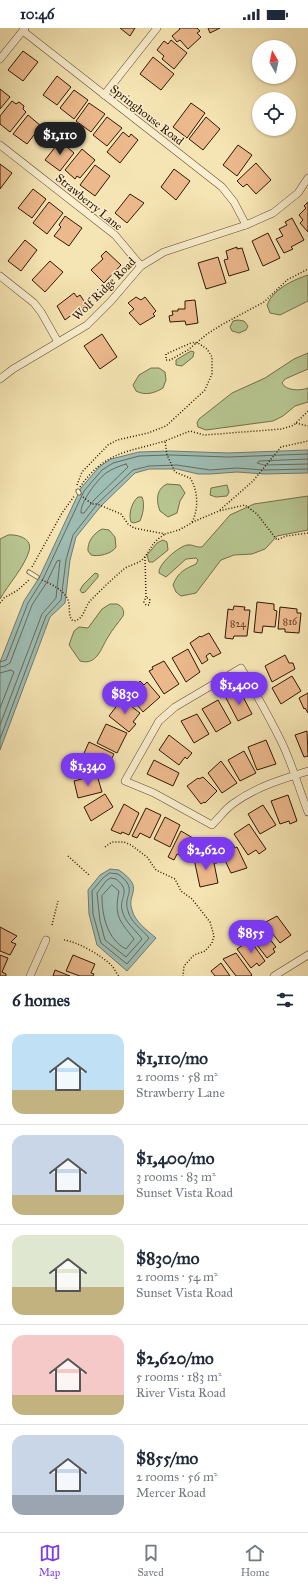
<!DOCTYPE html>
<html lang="en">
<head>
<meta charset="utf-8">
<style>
	:root { --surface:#fff; --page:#f6f6f7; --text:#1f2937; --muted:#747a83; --line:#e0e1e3; --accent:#7c3aed }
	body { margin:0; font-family:"IM FELL Great Primer",serif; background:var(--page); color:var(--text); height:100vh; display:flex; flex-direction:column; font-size:15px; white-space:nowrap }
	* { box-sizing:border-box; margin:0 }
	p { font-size:13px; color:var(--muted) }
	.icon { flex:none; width:22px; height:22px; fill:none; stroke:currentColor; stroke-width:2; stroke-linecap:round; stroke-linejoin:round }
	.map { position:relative; height:948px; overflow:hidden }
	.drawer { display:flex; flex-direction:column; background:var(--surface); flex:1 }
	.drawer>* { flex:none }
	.needle { width:26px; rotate:351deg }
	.tools { position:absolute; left:252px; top:12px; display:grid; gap:8px }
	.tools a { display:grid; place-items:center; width:44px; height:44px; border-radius:50%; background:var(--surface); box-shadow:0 1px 3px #0004; font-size:20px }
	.price { position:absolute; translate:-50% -34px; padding:0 9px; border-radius:14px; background:var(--accent); color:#fff; font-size:13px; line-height:26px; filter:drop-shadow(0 1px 2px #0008) }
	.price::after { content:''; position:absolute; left:50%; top:24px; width:12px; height:9px; margin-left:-6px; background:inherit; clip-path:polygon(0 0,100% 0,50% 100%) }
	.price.selected { background:#222; color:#fff }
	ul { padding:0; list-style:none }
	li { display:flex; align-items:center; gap:12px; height:100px; padding:0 12px }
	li+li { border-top:1px solid var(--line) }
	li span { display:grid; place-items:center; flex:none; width:112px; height:80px; border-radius:12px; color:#555 }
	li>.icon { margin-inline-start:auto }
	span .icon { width:48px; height:48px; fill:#fffc; stroke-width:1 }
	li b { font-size:17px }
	h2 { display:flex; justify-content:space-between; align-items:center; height:48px; padding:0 12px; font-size:17px }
	.status { display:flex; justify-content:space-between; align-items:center; height:28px; padding:0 20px; background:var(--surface); direction:ltr }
	.status svg { height:11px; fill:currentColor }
	.dock { display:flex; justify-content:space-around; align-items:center; height:56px; border-top:1px solid var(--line); background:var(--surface); font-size:11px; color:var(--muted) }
	.dock a { display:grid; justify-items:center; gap:2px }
	.dock .selected { color:var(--accent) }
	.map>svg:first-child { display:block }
	.green { fill:#b7c691; stroke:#746e48 }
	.water { fill:#9ebdb4; stroke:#727b6c }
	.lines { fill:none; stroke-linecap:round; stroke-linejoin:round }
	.shore { stroke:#686a5a; stroke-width:1 }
	.building { fill:#ecb98d; stroke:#311700 }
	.lane-casing { stroke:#624a2d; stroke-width:5 }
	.street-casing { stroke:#624a2d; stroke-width:8 }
	.path { stroke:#311700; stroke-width:1.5; stroke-dasharray:1 2; stroke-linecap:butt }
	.lane { stroke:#f9eece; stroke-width:3.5 }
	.street { stroke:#f9eece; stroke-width:7 }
	.labels { text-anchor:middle; stroke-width:3; stroke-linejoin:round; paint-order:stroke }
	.number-label { font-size:10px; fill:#604023 }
	.street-label { font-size:12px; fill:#311700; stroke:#f9eece }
</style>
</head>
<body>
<div class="status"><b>10:46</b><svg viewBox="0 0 49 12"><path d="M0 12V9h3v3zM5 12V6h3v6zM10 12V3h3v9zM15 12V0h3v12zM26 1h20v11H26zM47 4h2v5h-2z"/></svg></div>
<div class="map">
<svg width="308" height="948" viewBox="0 0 308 948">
	<rect width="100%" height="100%" fill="#f6e5b4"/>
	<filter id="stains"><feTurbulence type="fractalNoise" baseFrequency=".005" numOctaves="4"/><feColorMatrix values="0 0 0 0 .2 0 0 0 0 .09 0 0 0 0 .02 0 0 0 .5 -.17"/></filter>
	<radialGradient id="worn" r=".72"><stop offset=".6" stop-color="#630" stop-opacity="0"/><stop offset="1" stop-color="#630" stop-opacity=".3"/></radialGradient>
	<g class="green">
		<path d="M308,247v26l-28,14 -10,-2 -3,-8c6,-16 26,-25 41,-30z"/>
		<polygon points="238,292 244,293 248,298 246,302 239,305 232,303 230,299 233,293"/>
		<polygon points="191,323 194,324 193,329 182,338 176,337 176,332"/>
		<path d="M308,325v16l-23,10 -3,4c4,8 18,8 26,5v14l-13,4 -12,10 -10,5 -67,9 -8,-3 -1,-4 2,-4 33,-26 33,-15 29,-19z"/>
		<path d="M151,340h8l6,4 1,8 -3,8c-8,5 -18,8 -27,3l-3,-6 6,-10z"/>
		<path d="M167,456l13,1 5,8 -5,8 -3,12 -9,4 -8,-6c-4,-10 -4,-22 7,-27z"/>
		<polygon points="227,457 229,464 227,468 216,469 210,467 211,460"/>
		<path d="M308,468v34l-31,6 -12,13 -13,5 -18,1 -13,5 -25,33 -15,3 -5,-4 -3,-7c5,-13 12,-16 23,-21l2,-4 -2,-2 -10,1 -20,18 -7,-4c-1,-9 19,-26 28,-28 6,-1 9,3 15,2l28,-32 24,-11z"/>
		<path d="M138,469h4c3,7 1,17 -2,24l-6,2 -3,-1c-3,-8 1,-20 7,-25z"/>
		<path d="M102,501l7,1 6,7 1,10c-4,7 -18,10 -25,8l-3,-4c-1,-9 6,-18 14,-22z"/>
		<path d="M8,507c10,-1 25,4 21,16 -4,15 -21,34 -29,48v-60z"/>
		<polygon points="163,512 167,514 168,522 153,534 149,534 147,527 157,515"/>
		<polygon points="95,545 98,546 98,549 85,564 82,565 80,562 83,557"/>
		<path d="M110,576h7c5,2 8,7 6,12 -5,7 -11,14 -15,21 -7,11 -11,29 -28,24l-11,-16 5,-14 5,-4 9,1 14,-19z"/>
	</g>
	<g class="water">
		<polygon points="308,422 308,445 264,446 237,444 210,446 198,446 177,441 149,441 135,445 101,478 76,509 70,532 65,575 50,589 0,722 0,634 24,573 39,550 81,460 99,439 111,431 139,424 170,423 228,425"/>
		<path d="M110,841l9,1c27,19 7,23 13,40 3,12 15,20 24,28l-29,33 -30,-26 -8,-31 -1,-24 12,-15z"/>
	</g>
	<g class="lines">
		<g class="shore">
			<polyline points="308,431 259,433 257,435 264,437 308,436"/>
			<path d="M126,436l2,3 -34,33 -10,13h-3c-1,-11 16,-33 25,-40 6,-4 13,-7 20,-9z"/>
			<polyline points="0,634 6,632 28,575 43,551 84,463 102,442 113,435 139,428 170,427 228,429 308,426"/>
			<polyline points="0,639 5,638 10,635 32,577 47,554 57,533 60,532 56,570 42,586 0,697"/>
			<polyline points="0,645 11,642 14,644 0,680"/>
			<polyline points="0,711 46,588 61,572 66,532 73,507 98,475 133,442 149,438 177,437 210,442 237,440 264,442 308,441"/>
			<path d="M110,845l8,1c22,16 4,21 10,37 3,12 14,18 21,27l-22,26 -26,-21 -8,-29 -1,-23 11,-13z"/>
			<path d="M111,850l5,1c16,12 3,18 6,31 3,13 13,19 20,29l-16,18 -21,-17 -5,-19 -3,-28 9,-12z"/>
			<path d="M112,857l7,6c-5,25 0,29 15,48l-8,10c-19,-10 -24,-33 -24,-53z"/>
		</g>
	</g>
	<g class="building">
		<polygon points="120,0 135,0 130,8"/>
		<polygon points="179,0 197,0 200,3 197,5 201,9 188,21 180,12 177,14 172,8 180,1"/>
		<polygon points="208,0 220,0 210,5"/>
		<polygon points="171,12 187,25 174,41 162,31 164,28 157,22 164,13 168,16"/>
		<polygon points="23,23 38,34 23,53 8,42"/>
		<polygon points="153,29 174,46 161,62 140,46"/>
		<polygon points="57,48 71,59 57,77 43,67"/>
		<polygon points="0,61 10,69 0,81"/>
		<polygon points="74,62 88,72 74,91 60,80"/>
		<polygon points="12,73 16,76 19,74 24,78 23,81 26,84 10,104 0,96 0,88"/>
		<polygon points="89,75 105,86 91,104 76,93"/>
		<polygon points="191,75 205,85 187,110 173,99"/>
		<polygon points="28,87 41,98 27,116 13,106"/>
		<polygon points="107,89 122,100 107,118 93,107"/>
		<polygon points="206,89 220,101 203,122 189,111"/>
		<polygon points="123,104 129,109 131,106 138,112 120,135 107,124"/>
		<polygon points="60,113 74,125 60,143 45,132"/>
		<polygon points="238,117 252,127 237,148 223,137"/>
		<polygon points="82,121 95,132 80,150 77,148 75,151 65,142"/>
		<polygon points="256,135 271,152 256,166 247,156 243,159 237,153"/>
		<polygon points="0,136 12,145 0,161"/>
		<polygon points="95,137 110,148 95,168 80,157"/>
		<polygon points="174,141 190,153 176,172 161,159"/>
		<polygon points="33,161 46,171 32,190 18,180"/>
		<polygon points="130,166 144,175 127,195 115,185"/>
		<polygon points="49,174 63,185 47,206 33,195"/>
		<polygon points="308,174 308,204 300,195 303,192 299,187 306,180 304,178"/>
		<polygon points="65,188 82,200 69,218 54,208 61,199 59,197"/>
		<polygon points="292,190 304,212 291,219 293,221 284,225 276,211 283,208 279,201 287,197 285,194"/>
		<polygon points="268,205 280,230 263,238 252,213"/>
		<polygon points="25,212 37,222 21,243 8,233"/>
		<polygon points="237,219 237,221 242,220 249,242 229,248 224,232 228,231 226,223"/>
		<polygon points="106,223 121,237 104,255 91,242 103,231 101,228"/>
		<polygon points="218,229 226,255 206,261 198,235"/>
		<polygon points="50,233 63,244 45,264 32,252"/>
		<polygon points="74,265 77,269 80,267 86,276 65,292 57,278"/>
		<polygon points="136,269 141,272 145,269 156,283 153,286 155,288 140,297 129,285 134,281 128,275"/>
		<polygon points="195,272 198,295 186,297 185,293 170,294 169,288 173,287 172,283 178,283 178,281 185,281 185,273"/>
		<polygon points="102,306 117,329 100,341 84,318"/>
		<polygon points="257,574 274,576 274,582 277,583 275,599 263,598 262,605 254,604"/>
		<polygon points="234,578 245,579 244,582 250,582 247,608 234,608 233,611 225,610 228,581 233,582"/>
		<polygon points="280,579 297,581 297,585 301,585 299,605 285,604 285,601 278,601"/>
		<polygon points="209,605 221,625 213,629 210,625 206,628 208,632 202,636 190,615 200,608 201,609"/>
		<polygon points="188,621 200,644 186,654 172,630"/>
		<polygon points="285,627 289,635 293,635 295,641 272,654 265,638"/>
		<polygon points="164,633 179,656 164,666 149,643 153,641 152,639"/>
		<polygon points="292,648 301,663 281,676 272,660"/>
		<polygon points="140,653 144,657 147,654 160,669 143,684 128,666"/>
		<polygon points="240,663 252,686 238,693 226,670"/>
		<polygon points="308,665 308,685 305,680 304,681 299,670"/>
		<polygon points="122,671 140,685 133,694 136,696 129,704 109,688"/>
		<polygon points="218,672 231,695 216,704 202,681"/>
		<polygon points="197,686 209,706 194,715 181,693"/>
		<polygon points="106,696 127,705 117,725 97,715"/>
		<polygon points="307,703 308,728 304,729 295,707"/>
		<polygon points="169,707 192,725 187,731 185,729 179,737 159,722"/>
		<polygon points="266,712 276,736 257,742 248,719"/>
		<polygon points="89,714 114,726 110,734 105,731 99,743 80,734"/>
		<polygon points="244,723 256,745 240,753 228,732"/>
		<polygon points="154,732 179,745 173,758 147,746"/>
		<polygon points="221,733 237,755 222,765 208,745"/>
		<polygon points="97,747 102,764 78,770 74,753"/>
		<polygon points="203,749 217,763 205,775 204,774 201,776 187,758 198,750 199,751"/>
		<polygon points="105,766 113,779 91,793 84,779"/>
		<polygon points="288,767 297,793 290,796 289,793 280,796 271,773"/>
		<polygon points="124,776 139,785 129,807 122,804 121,806 111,802"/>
		<polygon points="263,777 276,797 260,806 248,786"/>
		<polygon points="146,780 161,787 150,810 140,805 137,810 132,808"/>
		<polygon points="165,789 180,797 170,819 154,811"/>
		<polygon points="249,796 266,821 259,826 256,822 248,827 234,806"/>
		<polygon points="181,803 198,813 189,832 177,826 174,832 168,829"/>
		<polygon points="233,816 235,820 237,819 247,840 231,845 220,822"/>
		<polygon points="215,827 217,835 214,835 218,855 200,859 194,831"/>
		<polygon points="277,888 291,907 280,915 264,895"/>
		<polygon points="0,899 17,908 11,914 16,916 10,927 0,923"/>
		<polygon points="261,900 276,919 273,921 275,924 267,930 250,908"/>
		<polygon points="250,912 265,933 259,938 257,935 251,940 237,921"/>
		<polygon points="236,925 252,947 251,948 236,948 223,931"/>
		<polygon points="0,927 8,930 2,944 6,946 6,948 0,948"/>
		<polygon points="73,927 95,936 91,945 94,946 93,948 80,948 66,943"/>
		<polygon points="221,935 230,948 215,948 211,943"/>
		<polygon points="55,942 70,948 53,948"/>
	</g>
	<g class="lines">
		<defs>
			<g id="lane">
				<polyline points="78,463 79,465"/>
				<polyline points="29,544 37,549"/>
			</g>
			<g id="street">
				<polyline points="23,3 222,159 234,174 246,197"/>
				<polyline points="0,31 25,0"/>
				<polyline points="104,67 157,0"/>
				<polyline points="0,117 115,207 141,238"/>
				<polyline points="0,248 34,275 41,284 58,314"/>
				<polyline points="0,351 13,341 87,297 111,273 141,238 164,224 246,197 273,185 298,165 308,150"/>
				<path d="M308,743c-26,8 -52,16 -74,32 -8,5 -15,15 -22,22l-58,-32 -29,-12 34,-60 16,-14 66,-39c14,24 28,48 40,73 11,22 18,48 27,71"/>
				<polyline points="30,948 46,912"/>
				<polyline points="274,948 308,927"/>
			</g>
		</defs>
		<use href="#lane" class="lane-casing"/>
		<use href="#street" class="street-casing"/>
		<g class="path">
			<polyline points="296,395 308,398"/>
			<path d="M77,457l5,-13 26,-27 9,-5 31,-7 18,-7 39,-36 7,-16v-17l-5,-8 -9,-6c-3,0 -4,-1 -7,0l-25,11v6h4l18,-10 19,-16 16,-10 41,-22 23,-22 21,-11"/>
			<path d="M80,459c24,-35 48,-35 85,-46"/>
			<polyline points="83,469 92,476 97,476 121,486 128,496 134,500 165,506 179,502 195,493 219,483 245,477 257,486 277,512 286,508 308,505"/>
			<polyline points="220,482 253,453 281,419 308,413"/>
			<path d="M192,494c7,-13 6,-32 -2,-44l-15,-6 -8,-17 -2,-14 25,-10 14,4 78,-6 12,-4 14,-14"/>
			<polyline points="145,529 146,569 144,574 146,577 149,577 150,572 146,569"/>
			<polyline points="32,539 62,485 75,467"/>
			<path d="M42,552c9,4 22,10 26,20 3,7 -1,15 5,21 11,-1 11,-13 17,-20 11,-11 22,-22 34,-32 5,-4 14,-5 19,-10 9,-11 8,-16 22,-25"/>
			<polyline points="0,575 4,570 18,562 30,551"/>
			<polyline points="105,819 112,814 124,814 131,817 147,829 156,842 175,851 181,863 192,871 210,894 214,908 212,915 205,923 194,927 184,938 183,948"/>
			<polyline points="68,828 89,847"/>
			<polyline points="52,897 58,873"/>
			<path d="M64,912c12,1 39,16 48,26 2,2 4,7 7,10"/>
		</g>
		<use href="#lane" class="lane"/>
		<use href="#street" class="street"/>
	</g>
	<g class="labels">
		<g class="number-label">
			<text x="290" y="597">816</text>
			<text x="238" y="599">824</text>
		</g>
		<g class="street-label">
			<text transform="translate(147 87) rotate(38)" y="4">Springhouse Road</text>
			<text transform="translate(89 174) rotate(39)" y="4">Strawberry Lane</text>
			<text transform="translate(104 261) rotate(-45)" y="4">Wolf Ridge Road</text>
		</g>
	</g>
	<rect width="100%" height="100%" filter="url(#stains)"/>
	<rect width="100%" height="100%" fill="url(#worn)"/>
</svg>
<div class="tools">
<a><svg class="needle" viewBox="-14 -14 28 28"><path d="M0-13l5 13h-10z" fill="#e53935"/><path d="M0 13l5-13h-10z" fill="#747a83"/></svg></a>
<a><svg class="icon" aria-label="locate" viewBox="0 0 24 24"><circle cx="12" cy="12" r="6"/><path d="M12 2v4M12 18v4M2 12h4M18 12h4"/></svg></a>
</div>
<b class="price selected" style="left:60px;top:128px">$1,110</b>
<b class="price" style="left:239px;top:678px">$1,400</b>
<b class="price" style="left:125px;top:687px">$830</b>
<b class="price" style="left:88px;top:759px">$1,340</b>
<b class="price" style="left:206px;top:843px">$2,620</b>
<b class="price" style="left:251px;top:926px">$855</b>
</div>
<section class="drawer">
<h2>6 homes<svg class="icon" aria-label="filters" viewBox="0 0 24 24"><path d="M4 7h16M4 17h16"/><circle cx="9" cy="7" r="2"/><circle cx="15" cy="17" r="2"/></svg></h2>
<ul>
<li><span style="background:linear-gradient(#bfe0f5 70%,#c2b280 0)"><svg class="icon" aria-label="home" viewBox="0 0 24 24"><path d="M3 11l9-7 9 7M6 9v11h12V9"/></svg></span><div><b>$1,110/mo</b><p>2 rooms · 58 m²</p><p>Strawberry Lane</p></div></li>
<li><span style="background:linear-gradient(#c9d6e8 75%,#c2b280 0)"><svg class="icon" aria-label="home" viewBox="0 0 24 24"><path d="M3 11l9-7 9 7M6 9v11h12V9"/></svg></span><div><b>$1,400/mo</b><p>3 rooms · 83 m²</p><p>Sunset Vista Road</p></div></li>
<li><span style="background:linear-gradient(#dfe7d0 65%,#c2b280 0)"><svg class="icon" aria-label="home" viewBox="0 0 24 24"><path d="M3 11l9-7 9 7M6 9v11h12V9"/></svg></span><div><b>$830/mo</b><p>2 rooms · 54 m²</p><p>Sunset Vista Road</p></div></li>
<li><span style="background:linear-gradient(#f6c9c9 75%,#c2b280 0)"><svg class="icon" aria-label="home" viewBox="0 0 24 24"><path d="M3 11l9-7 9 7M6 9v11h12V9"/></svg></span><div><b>$2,620/mo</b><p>5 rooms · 183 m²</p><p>River Vista Road</p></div></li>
<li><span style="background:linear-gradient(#c9d6e8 75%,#9aa5b1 0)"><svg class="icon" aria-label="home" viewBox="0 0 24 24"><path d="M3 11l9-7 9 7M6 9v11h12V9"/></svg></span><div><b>$855/mo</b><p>2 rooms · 56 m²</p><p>Mercer Road</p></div></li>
</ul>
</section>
<nav class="dock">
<a class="selected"><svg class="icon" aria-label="map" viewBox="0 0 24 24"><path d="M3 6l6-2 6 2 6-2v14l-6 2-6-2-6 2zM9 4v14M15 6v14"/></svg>Map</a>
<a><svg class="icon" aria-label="saved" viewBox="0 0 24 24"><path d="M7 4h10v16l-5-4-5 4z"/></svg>Saved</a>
<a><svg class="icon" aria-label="home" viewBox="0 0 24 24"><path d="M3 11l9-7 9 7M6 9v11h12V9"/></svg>Home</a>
</nav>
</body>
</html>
